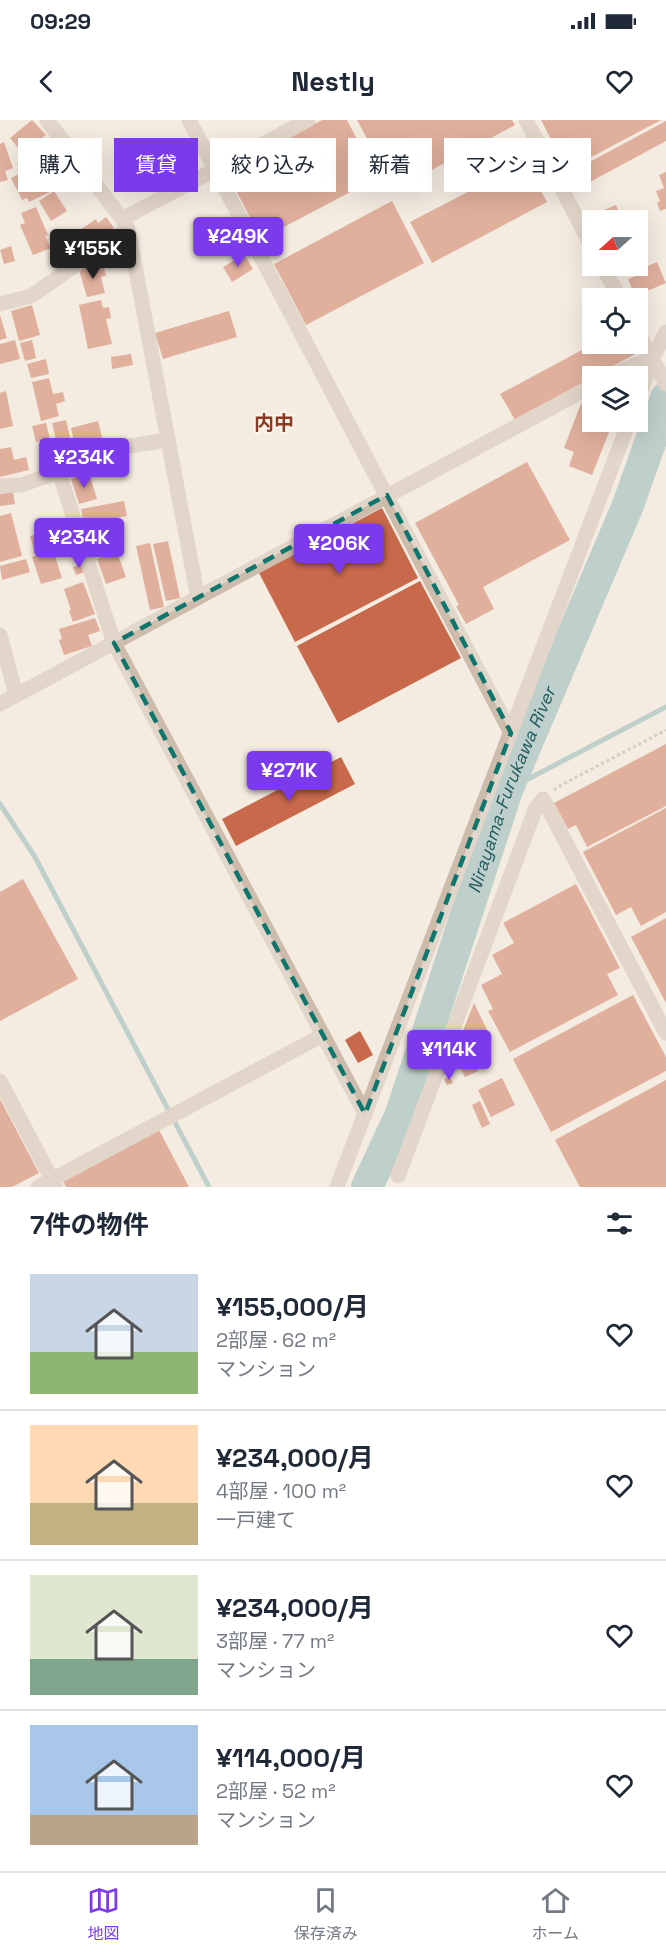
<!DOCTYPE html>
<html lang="ja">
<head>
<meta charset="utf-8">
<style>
	:root { --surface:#fff; --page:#f6f6f7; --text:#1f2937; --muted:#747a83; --line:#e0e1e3; --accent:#7c3aed }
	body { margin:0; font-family:"Space Grotesk","Noto Sans JP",sans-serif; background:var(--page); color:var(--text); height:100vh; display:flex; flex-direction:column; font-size:22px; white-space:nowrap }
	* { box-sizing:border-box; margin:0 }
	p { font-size:20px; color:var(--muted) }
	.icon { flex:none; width:33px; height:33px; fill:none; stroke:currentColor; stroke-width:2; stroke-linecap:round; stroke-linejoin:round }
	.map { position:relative; height:1067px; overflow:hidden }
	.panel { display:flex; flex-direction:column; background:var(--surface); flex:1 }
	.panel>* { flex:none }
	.top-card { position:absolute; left:18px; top:18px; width:630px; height:54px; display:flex; gap:12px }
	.needle { width:39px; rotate:249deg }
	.controls { position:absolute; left:582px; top:90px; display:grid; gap:12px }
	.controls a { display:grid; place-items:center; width:66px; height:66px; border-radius:0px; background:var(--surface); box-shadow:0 6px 24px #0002; font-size:30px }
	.price { position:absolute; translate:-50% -51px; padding:0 14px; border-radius:6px; background:var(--accent); color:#fff; font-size:20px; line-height:39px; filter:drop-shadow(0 2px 3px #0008) }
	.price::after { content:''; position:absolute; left:50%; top:36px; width:18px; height:14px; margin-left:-9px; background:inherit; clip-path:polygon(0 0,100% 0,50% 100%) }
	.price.selected { background:#222; color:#fff }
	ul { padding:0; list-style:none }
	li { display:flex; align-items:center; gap:18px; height:150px; padding:0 30px }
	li+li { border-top:2px solid var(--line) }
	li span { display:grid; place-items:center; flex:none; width:168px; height:120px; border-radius:0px; color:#555 }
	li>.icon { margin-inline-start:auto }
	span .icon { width:72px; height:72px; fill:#fffc; stroke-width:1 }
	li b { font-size:26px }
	h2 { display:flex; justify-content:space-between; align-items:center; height:72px; padding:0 30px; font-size:26px }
	.tag { padding:0 21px; border-radius:0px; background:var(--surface); box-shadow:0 6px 24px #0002; font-size:21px; line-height:54px }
	.tag.selected { background:var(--accent); color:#fff }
	.status { display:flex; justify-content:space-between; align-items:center; height:42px; padding:0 30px; background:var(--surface); direction:ltr }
	.status svg { height:16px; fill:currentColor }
	header { display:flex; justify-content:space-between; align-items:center; height:78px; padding:0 30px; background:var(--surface); font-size:27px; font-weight:700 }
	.tabs { display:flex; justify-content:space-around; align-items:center; height:84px; border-top:2px solid var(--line); background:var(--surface); font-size:16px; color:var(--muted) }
	.tabs a { display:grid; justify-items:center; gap:3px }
	.tabs .selected { color:var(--accent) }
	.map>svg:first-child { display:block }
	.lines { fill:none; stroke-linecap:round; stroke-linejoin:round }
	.stream { stroke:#7fb0b2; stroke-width:5 }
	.river { stroke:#7fb0b2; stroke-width:32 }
	.building { fill:#c8694b }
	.path { stroke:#b9a596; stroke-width:3; stroke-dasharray:3 3; stroke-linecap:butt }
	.lane { stroke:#cdbbac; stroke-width:10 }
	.street { stroke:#cdbbac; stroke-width:15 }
	.marked { fill:none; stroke:#0f766e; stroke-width:4.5; stroke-dasharray:12 8; stroke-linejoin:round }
	.labels { text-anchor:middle; stroke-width:4.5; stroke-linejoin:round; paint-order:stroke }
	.water-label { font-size:18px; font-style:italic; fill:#1f5a5e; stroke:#fbf5ee }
	.quarter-label { font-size:20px; font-weight:bold; fill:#8c3b22; stroke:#fbf5ee }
</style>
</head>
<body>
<div class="status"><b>09:29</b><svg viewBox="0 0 49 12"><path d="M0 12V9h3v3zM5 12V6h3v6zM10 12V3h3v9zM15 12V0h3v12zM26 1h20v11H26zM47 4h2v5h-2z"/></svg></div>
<header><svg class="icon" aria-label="back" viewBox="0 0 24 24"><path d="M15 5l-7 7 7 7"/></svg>Nestly<svg class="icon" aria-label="heart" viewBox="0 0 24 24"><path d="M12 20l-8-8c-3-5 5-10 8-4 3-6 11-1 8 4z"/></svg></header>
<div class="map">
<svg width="666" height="1067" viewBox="0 0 666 1067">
	<rect width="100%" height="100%" fill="#f4ebe1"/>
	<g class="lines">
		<g class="stream">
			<polyline points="507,670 666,587"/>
			<polyline points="0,684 35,737 209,1067"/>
		</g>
		<path class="river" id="s1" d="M367,1067l34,-73 106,-324 121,-285 38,-107"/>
	</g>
	<g class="building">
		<polygon points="32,0 46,15 22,33 10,18"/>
		<polygon points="322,0 347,0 377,58 261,119 226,51"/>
		<polygon points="357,0 512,0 515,5 395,70"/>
		<polygon points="541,0 661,0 567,50"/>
		<polygon points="666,1 666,21 577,69 569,53"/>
		<polygon points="4,22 13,48 5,51 8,60 0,62 0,24"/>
		<polygon points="33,36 50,72 29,82 27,78 22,80 11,58 21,53 17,44"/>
		<polygon points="533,38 546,63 539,67 547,82 432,143 410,102"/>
		<polygon points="666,52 666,89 660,91 657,83 660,81 656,71 664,68 659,55"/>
		<polygon points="54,71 67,91 51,101 39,81"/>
		<polygon points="392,81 424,143 306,205 274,144"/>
		<polygon points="616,85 622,100 596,100 599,99 597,93"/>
		<polygon points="36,87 48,115 45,116 51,128 33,135 20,105 25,103 21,93"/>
		<polygon points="106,97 114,108 76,135 65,120 96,99 98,103"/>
		<polygon points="11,126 15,141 4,144 0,130"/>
		<polygon points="119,127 123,139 112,143 107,132"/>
		<polygon points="244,134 253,149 232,162 223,147"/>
		<polygon points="657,142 666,163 635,176 628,159 636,156 634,152"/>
		<polygon points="103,143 106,156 101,157 105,173 87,177 79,150"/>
		<polygon points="101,180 103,188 109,187 111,198 106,199 112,224 88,229 79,185"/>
		<polygon points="32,185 40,215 19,221 11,191"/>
		<polygon points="229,191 237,217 163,239 155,213"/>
		<polygon points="0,195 7,218 0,220"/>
		<polygon points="15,220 20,239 0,244 0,224"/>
		<polygon points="32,220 36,238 25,241 20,223"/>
		<polygon points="593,224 629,224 635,234 515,300 500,274"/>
		<polygon points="131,234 133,245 112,249 111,237"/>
		<polygon points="46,239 49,254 31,258 27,244"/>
		<polygon points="49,258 53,274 63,272 65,281 56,284 59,296 41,301 32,262"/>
		<polygon points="6,271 13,306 0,309 0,273"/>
		<polygon points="582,281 592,285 592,302 613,302 592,355 569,346 574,332 564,328"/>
		<polygon points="66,300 75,338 61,341 52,303"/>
		<polygon points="98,301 104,325 77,337 71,308"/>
		<polygon points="46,303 50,319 36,322 32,306"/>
		<polygon points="11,327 14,340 26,337 29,350 0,357 0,329"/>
		<polygon points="527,342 570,420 483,467 494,489 466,504 456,486 459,485 415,403"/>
		<polygon points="89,353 97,379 79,384 71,359"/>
		<polygon points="13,372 15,384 0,386 0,374"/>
		<polygon points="124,381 127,396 84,404 81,389"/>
		<polygon points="382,388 418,458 295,522 259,453"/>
		<polygon points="11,393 22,436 0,442 0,396"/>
		<polygon points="68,405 73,421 35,432 30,416"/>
		<polygon points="118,409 121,427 94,432 91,415"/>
		<polygon points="168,421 180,478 166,481 153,424"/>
		<polygon points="150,423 164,487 150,490 136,426"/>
		<polygon points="53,430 62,458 41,464 32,437"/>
		<polygon points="117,432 126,457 106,464 97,439"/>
		<polygon points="26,439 30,452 2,460 0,446"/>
		<polygon points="82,444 85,452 76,455 73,447"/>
		<polygon points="420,461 461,538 338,603 297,526"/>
		<polygon points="83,462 95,494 73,502 69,491 71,490 64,469"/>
		<polygon points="95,498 100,511 88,515 92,526 64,535 59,520 62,519 59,509"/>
		<polygon points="666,624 666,686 587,727 576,705 568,709 554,683"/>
		<polygon points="341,637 355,664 236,726 222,699"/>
		<polygon points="666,688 666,792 641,806 631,787 616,795 583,732"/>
		<polygon points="23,759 78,859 0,901 0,772"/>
		<polygon points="576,764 620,848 607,854 618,875 510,932 488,891 493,889 481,865 502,854 492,835 514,823 503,803"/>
		<polygon points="666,798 666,883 631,817"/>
		<polygon points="633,875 666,937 666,951 551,1012 513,939"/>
		<polygon points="474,883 491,918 465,931 461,924 457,926"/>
		<polygon points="360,911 373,935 358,943 345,920"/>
		<polygon points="472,937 478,951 465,957 458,943"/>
		<polygon points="450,957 453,963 447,965 444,959"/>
		<polygon points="502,958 515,985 491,997 478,970"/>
		<polygon points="666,960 666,1067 580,1067 555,1020"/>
		<polygon points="0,979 39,1053 12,1067 0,1067"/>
		<polygon points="480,981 490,1004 482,1008 472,985"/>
		<polygon points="158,1008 189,1067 66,1067 62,1059"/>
	</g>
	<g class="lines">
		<polyline class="path" points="554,670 563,664 666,610"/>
		<polyline class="lane" points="638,108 643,105"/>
		<g class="street">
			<polyline points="47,0 122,99 128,109 198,478"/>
			<polyline points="189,0 511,613"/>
			<polyline points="526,0 592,127"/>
			<polyline points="122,99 308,0"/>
			<polyline points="602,146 620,178"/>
			<polyline points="0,184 31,176 128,109"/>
			<polyline points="638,212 666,264"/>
			<polyline points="611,256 634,245 652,239"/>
			<polyline points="638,279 652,239 666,212"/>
			<polyline points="59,352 114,523 365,994"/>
			<polyline points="0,366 21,365 59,352 109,329 168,320"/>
			<polyline points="0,515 16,575"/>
			<polyline points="0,584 592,266"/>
			<polyline points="0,961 56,1067"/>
			<polyline points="398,1056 535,690 543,679 666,913"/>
			<polyline points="38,1067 323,915"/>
			<polyline points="337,1067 629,302"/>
		</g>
	</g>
	<path d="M0 0H666V1067H0ZM387,375l124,238 -146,381 -251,-471z" fill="#f4ebe1" fill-opacity=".55" fill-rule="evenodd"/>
	<path class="marked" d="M387,375l124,238 -146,381 -251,-471z"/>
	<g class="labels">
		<g class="water-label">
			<text dy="6" stroke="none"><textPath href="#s1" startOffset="423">Nirayama-Furukawa River</textPath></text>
		</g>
		<g class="quarter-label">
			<text x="274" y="310">内中</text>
		</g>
	</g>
</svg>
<div class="controls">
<a><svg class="needle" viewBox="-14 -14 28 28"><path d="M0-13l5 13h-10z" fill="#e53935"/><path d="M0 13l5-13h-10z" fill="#747a83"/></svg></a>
<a><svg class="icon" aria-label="locate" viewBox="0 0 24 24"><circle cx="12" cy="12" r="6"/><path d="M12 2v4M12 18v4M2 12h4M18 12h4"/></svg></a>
<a><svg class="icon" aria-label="layers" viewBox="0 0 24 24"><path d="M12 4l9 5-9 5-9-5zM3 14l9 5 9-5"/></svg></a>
</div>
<b class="price" style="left:238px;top:148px">¥249K</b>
<b class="price selected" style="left:93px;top:160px">¥155K</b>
<b class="price" style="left:84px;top:369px">¥234K</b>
<b class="price" style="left:79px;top:449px">¥234K</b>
<b class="price" style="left:339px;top:455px">¥206K</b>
<b class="price" style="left:289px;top:682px">¥271K</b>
<b class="price" style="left:449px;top:961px">¥114K</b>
<div class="top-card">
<a class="tag">購入</a>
<a class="tag selected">賃貸</a>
<a class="tag">絞り込み</a>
<a class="tag">新着</a>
<a class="tag">マンション</a>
</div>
</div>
<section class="panel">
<h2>7件の物件<svg class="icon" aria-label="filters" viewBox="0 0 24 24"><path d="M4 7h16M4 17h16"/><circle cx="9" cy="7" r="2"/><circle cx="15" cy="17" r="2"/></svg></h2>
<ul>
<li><span style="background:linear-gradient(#c9d6e8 65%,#8fb573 0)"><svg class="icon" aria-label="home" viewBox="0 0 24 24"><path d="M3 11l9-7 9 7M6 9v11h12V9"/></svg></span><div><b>¥155,000/月</b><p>2部屋 · 62 m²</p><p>マンション</p></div><svg class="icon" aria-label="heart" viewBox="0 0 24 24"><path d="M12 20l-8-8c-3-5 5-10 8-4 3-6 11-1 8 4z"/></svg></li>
<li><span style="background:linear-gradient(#ffd9b3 65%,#c2b280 0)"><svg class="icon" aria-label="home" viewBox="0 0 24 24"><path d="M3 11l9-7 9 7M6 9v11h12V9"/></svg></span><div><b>¥234,000/月</b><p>4部屋 · 100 m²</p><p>一戸建て</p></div><svg class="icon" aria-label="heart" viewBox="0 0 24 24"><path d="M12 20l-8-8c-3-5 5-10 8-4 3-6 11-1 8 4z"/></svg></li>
<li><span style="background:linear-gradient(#dfe7d0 70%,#7fa58c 0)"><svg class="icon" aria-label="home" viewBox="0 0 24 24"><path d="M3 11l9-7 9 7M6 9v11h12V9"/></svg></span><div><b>¥234,000/月</b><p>3部屋 · 77 m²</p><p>マンション</p></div><svg class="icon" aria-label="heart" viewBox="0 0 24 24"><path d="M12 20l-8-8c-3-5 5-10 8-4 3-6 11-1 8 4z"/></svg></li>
<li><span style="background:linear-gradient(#a9c7e8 75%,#b9a48a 0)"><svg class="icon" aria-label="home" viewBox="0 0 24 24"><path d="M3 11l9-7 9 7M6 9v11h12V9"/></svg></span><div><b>¥114,000/月</b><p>2部屋 · 52 m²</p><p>マンション</p></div><svg class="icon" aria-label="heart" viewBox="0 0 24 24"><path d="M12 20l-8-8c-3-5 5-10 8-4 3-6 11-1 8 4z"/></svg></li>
</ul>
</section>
<nav class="tabs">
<a class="selected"><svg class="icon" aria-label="map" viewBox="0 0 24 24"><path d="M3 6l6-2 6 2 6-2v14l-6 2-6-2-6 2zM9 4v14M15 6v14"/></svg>地図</a>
<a><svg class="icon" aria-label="saved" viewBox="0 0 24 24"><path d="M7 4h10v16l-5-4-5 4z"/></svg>保存済み</a>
<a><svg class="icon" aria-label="home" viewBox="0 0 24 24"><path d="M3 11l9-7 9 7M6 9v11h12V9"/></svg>ホーム</a>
</nav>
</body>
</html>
